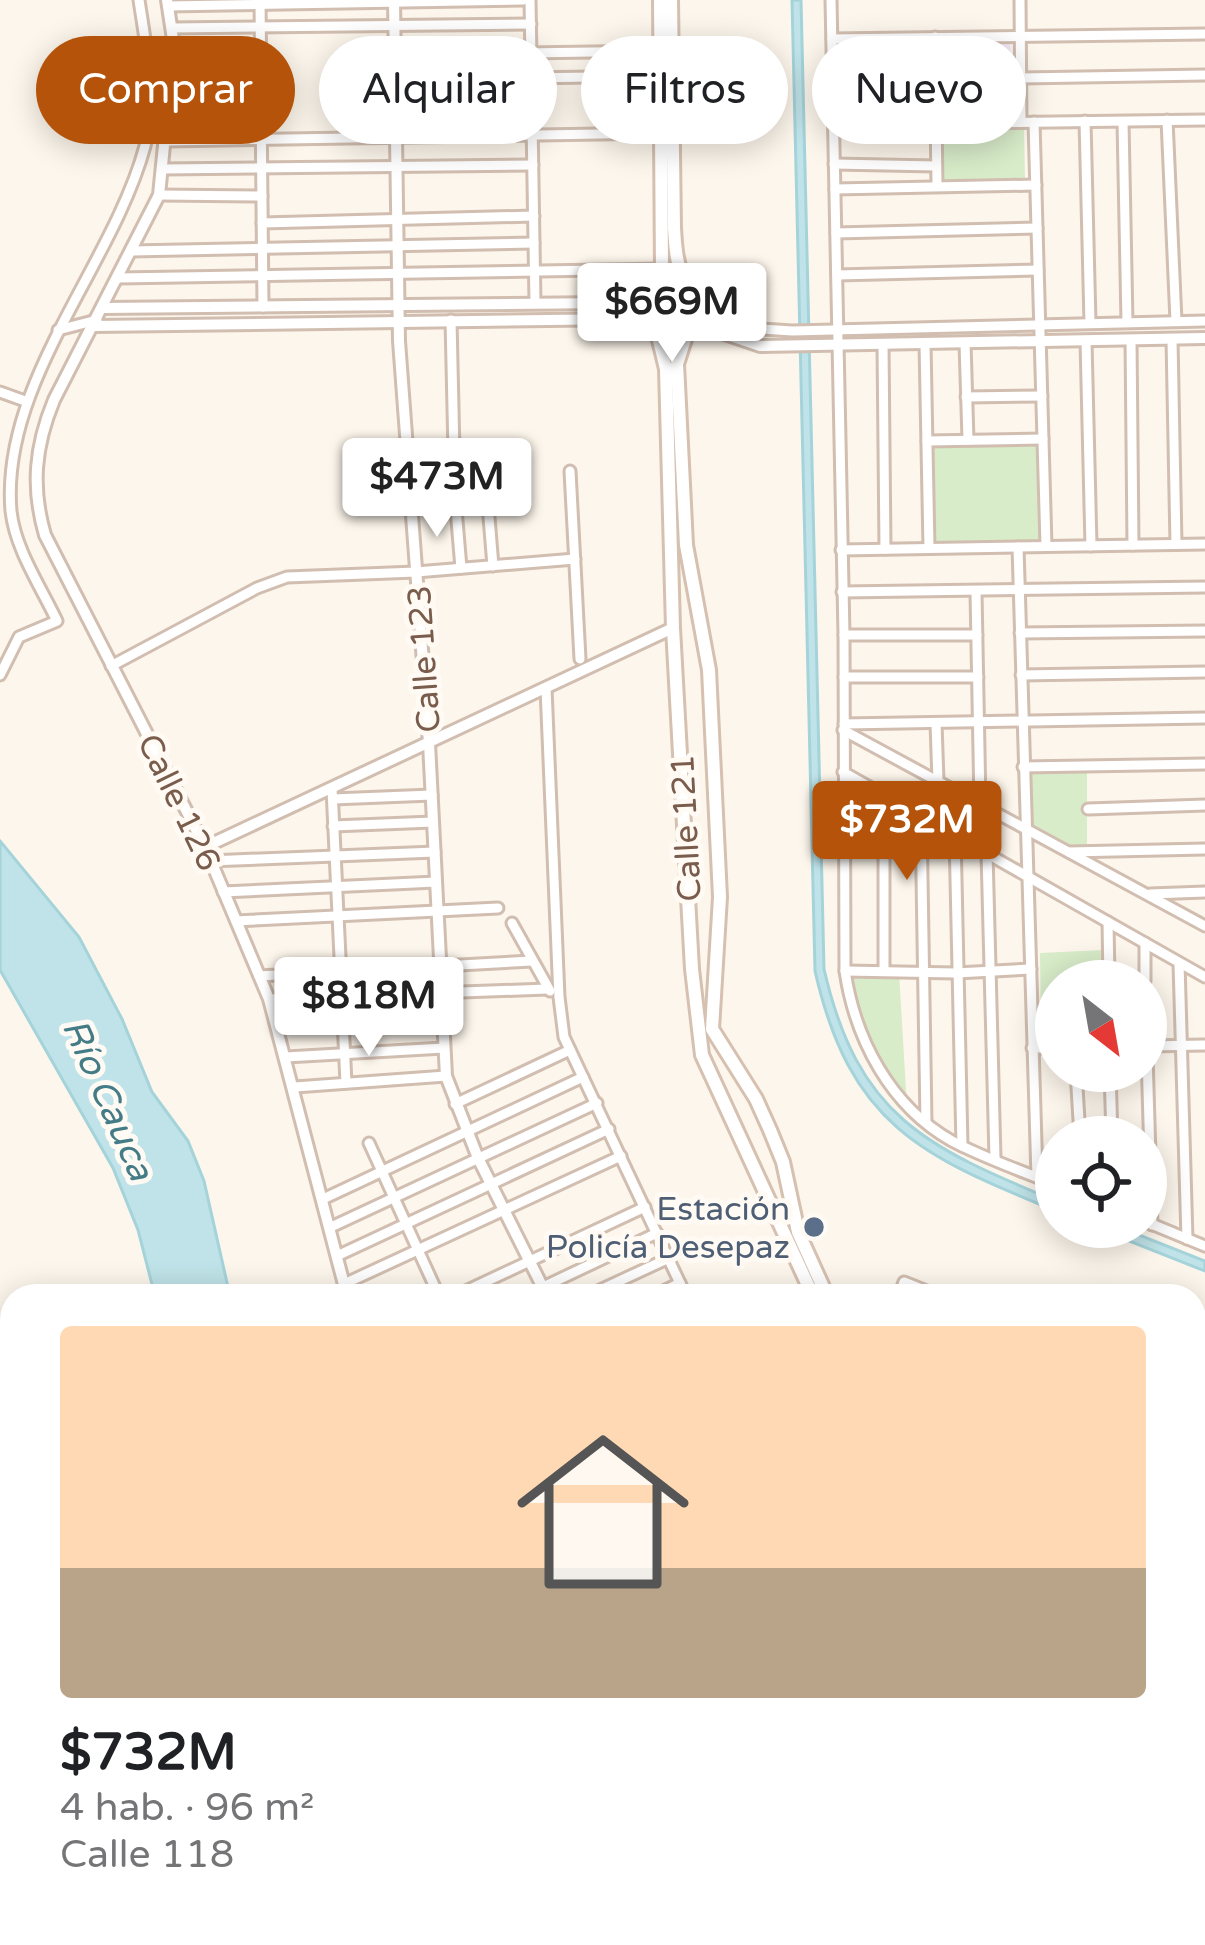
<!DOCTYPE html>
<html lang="es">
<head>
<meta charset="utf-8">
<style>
	:root { --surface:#fff; --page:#f2f2f2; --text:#202124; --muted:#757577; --line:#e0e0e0; --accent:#b45309 }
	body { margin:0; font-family:"Varela Round",sans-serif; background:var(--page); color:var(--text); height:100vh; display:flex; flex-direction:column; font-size:45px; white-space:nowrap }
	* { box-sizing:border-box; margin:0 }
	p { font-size:39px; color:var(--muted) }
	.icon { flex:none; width:66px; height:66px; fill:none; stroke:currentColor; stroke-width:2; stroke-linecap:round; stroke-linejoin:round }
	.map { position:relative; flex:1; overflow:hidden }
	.sheet { position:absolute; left:0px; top:1284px; width:1206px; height:663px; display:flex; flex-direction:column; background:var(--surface); border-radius:36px 36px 0 0; box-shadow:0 6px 30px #0003 }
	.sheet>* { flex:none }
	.banner { position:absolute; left:36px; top:36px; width:1134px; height:108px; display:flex; gap:24px }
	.needle { width:78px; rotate:149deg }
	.controls { position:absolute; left:1035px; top:960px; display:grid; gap:24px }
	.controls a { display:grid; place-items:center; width:132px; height:132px; border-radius:50%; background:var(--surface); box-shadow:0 6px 30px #0003; font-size:60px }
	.price { position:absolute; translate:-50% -102px; padding:0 27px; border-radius:12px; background:#fff; color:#222; font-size:39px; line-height:78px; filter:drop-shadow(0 3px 6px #0008) }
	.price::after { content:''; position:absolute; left:50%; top:72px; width:36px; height:27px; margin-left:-18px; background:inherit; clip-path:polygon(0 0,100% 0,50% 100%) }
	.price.selected { background:var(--accent); color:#fff }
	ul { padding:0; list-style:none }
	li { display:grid; align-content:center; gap:24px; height:636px; padding:0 60px }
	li+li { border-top:3px solid var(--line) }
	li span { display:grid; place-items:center; height:372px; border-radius:12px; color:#555 }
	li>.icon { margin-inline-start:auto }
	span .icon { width:216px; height:216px; fill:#fffc; stroke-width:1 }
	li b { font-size:51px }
	.pill { padding:0 42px; border-radius:54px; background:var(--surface); box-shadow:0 6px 30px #0003; font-size:42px; line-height:108px }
	.pill.selected { background:var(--accent); color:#fff }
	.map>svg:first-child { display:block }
	.education { fill:#f3e8fa }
	.green { fill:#d8ecc9 }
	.water { fill:#bfe3e8; stroke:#a5d3da; stroke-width:3 }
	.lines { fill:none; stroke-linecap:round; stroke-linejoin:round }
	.minor-casing { stroke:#d1beb0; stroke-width:15 }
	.tertiary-casing { stroke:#d1beb0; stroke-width:16 }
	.secondary-casing { stroke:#d6c0b0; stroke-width:18 }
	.primary-casing { stroke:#dad1cd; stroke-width:20 }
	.minor { stroke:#fff; stroke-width:9 }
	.tertiary { stroke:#fff; stroke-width:10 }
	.secondary { stroke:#fff; stroke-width:12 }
	.primary { stroke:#fbd9a5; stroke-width:14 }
	.service-dot { fill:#5c6f8a; stroke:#fffaf3; stroke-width:4.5 }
	.labels { text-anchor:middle; stroke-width:10; stroke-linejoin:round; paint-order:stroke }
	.street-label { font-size:33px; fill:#7a5c4d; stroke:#fffaf3 }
	.service-label { font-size:33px; fill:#4e5e75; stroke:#fffaf3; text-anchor:end }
	.water-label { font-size:36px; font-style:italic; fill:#437c86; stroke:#fffaf3 }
</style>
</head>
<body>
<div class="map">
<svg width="1205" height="1945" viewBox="0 0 1205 1945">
	<rect width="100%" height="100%" fill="#fdf6ec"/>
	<polygon class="education" points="1010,41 1012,118 969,118 969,77 937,76 936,42"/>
	<g class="green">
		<polygon points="1024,125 1025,179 940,182 939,127"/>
		<polygon points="1043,439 1046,546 929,548 927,441"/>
		<polygon points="1087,766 1087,850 1069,852 1024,830 1023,767"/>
		<polygon points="1103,950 1103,981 1056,981 1056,1040 1041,1040 1040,953"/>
		<polygon points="845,971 899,972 907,1107 867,1047"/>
	</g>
	<g class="water">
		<path d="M792,0h9l23,969c34,148 102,178 232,232v10c-135,-55 -206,-86 -241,-240z"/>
		<polygon points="0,841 79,937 122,1019 152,1092 188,1141 204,1181 230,1296 155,1296 138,1230 113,1168 0,970"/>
		<polygon points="1094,1227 1119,1227 1205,1261 1205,1271"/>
	</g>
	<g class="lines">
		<defs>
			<g id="minor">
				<polyline points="260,0 263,307"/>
				<polyline points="530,0 535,303"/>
				<path d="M831,0l13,635 1,336c10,68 45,135 107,170 32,17 70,30 104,44"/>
				<polyline points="1020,0 1021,122"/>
				<polyline points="168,6 523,0"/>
				<polyline points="172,28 531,24"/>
				<polyline points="935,37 937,186"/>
				<polyline points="832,39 1205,34"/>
				<polyline points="395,55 660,51"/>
				<polyline points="173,57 261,56"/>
				<polyline points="1021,78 1205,75"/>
				<polyline points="395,80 660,76"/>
				<polyline points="833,81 934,80"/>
				<polyline points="171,82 261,81"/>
				<polyline points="396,107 532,106"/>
				<polyline points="168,111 261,109"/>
				<polyline points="1167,120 1176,321"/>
				<polyline points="1085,121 1090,323"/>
				<polyline points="1034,122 1046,546"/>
				<polyline points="1123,122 1127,322"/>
				<polyline points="834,125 1205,120"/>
				<polyline points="165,141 661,133"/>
				<polyline points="834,164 936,166"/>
				<polyline points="163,169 533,165"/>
				<polyline points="835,189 1036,185"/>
				<polyline points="159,195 262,196"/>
				<polyline points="262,223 534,216"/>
				<polyline points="836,233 1037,228"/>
				<polyline points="131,251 534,243"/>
				<polyline points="837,275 1038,270"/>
				<polyline points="118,278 662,269"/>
				<polyline points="694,296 762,329 792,331 1205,321"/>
				<polyline points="451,320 454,453"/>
				<polyline points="58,330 97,320"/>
				<polyline points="1172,339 1176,544"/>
				<polyline points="1131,340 1133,545"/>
				<polyline points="1086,341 1091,546"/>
				<polyline points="965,343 968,440"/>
				<polyline points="925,344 929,548"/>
				<polyline points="883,345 885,549"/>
				<polyline points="0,392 25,401"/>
				<polyline points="966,397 1042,396"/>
				<polyline points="927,441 1043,439"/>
				<polyline points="570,471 580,659"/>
				<polyline points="486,481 493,566"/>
				<polyline points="454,485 461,568"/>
				<polyline points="1018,547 1037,1177"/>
				<polyline points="841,550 1205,544"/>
				<polyline points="842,592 1205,587"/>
				<polyline points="976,592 980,804"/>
				<polyline points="1020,633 1205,631"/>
				<polyline points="844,635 977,635"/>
				<polyline points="111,666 257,588 287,577 416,572 575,559"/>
				<path d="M0,675l19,-38 38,-16c-16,-34 -42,-72 -46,-110 -11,-128 102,-246 134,-365 12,-47 1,-99 -6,-146"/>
				<polyline points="1021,675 1205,672"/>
				<polyline points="844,677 978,677"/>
				<polyline points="546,688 559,997 564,1037 686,1296"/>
				<polyline points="936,723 938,781"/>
				<polyline points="844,724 1205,718"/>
				<polyline points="843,730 1205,926"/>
				<polyline points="1023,767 1205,764"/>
				<polyline points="843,772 1205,977"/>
				<polyline points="332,789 346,1083"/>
				<polyline points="333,799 432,795"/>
				<polyline points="1088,809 1205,805"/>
				<polyline points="921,816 926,1122"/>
				<polyline points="333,826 433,822"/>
				<polyline points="955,835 962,1146"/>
				<polyline points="1069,852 1205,849"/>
				<polyline points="987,853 995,1158"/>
				<polyline points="209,861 435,852"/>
				<polyline points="223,892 436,882"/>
				<polyline points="1150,894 1205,892"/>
				<polyline points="236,921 498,908"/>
				<polyline points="1108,922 1109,981"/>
				<polyline points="512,923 550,991"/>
				<polyline points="1145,943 1145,981"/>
				<polyline points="1179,963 1187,1239"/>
				<polyline points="845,971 956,973 1031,969"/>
				<polyline points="884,971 884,796"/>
				<polyline points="259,976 532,961"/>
				<polyline points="269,999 547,989"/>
				<polyline points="1146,1020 1152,1225"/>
				<polyline points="278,1028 443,1019"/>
				<polyline points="1146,1046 1205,1045"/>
				<polyline points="1032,1048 1056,1048"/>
				<polyline points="286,1057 444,1048"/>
				<polyline points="1076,1071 1080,1137"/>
				<polyline points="1110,1071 1112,1137"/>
				<polyline points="295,1087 446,1076"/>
				<polyline points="455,1104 570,1050"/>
				<polyline points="369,1143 439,1296"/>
				<polyline points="323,1199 583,1077"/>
				<polyline points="1149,1223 1205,1246"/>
				<polyline points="331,1227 597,1103"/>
				<polyline points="339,1255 609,1129"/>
				<polyline points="344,1284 621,1156"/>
				<polyline points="455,1296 645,1207"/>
				<polyline points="524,1296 657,1233"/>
				<polyline points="587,1296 669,1258"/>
				<polyline points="653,1296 680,1283"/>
				<polyline points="899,1296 904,1282 939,1296"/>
				<polyline points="0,1431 12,1430"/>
				<polyline points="0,1523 12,1521"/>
				<polyline points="0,1579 12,1577"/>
				<polyline points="1194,1622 1205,1595"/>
				<polyline points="1194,1714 1205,1718"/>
				<polyline points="1194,1752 1205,1745"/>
				<polyline points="1194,1847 1205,1846"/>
				<polyline points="1194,1878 1205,1871"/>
				<polyline points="1194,1908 1205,1901"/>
				<polyline points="627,1935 636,1945"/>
				<polyline points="870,1935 881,1945"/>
				<polyline points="848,1945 861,1935"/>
				<polyline points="895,1945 900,1935"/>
				<polyline points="1027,1945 1044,1935"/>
				<polyline points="1082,1945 1099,1935"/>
				<polyline points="1133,1945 1149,1935"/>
				<polyline points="1194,1945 1205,1938"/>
			</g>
			<g id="tertiary">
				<path d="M167,0l7,46 -15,149 -105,205c-19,46 -23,87 -9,135l160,312 64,152 78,297"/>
				<polyline points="394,0 399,341 429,743 446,1076 478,1158 547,1296"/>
				<polyline points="103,308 611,303 630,302 651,293"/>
				<polyline points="94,326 628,319 654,330"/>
				<polyline points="691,330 707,328 760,346 1205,338"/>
				<polyline points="205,847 673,628"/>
				<polyline points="1194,1361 1205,1333"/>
				<polyline points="661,1935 670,1945"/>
				<polyline points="1066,1935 1078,1945"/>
				<polyline points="964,1945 968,1935"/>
			</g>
			<g id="secondary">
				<path d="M671,0l3,228c1,13 1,28 6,41 10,25 25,42 6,67l-20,4 -16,-19 1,-28 17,-16 19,5"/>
				<polyline points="655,285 662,269 660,0"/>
				<polyline points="658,336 666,369 673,628 692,969 702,1055 813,1296"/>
				<polyline points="686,336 677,364 686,545 709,670 720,897 712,1029 756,1099 770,1130 783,1162 798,1232 827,1296"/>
				<polyline points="1194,1561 1205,1566"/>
				<polyline points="1194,1574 1205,1578"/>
			</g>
			<g id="primary">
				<polyline points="0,1688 12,1717"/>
				<polyline points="0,1733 12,1762"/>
				<polyline points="109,1935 121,1945"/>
				<polyline points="147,1935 160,1945"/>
			</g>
		</defs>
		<use href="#minor" class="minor-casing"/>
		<use href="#tertiary" class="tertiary-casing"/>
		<use href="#secondary" class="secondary-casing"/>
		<use href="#primary" class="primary-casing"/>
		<use href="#minor" class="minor"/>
		<use href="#tertiary" class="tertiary"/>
		<use href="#secondary" class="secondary"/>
		<use href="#primary" class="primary"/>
	</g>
	<circle class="service-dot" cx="814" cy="1227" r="12"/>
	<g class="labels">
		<g class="street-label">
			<text transform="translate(423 659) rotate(-94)" y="12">Calle 123</text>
			<text transform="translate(180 802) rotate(64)" y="12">Calle 126</text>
			<text transform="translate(685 828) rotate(-93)" y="12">Calle 121</text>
		</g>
		<g class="service-label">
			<text x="790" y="1220">Estación<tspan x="790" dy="38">Policía Desepaz</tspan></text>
		</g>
		<g class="water-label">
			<text transform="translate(109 1099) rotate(66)" y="13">Río Cauca</text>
		</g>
	</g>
</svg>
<div class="controls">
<a><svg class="needle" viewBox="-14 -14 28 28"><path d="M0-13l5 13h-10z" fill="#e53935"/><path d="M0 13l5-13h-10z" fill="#757577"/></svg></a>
<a><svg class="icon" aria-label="locate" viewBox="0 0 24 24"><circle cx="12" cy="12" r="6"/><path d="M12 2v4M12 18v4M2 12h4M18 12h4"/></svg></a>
</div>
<b class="price" style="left:672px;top:365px">$669M</b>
<b class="price" style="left:437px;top:540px">$473M</b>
<b class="price selected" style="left:907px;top:883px">$732M</b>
<b class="price" style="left:369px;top:1059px">$818M</b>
<div class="banner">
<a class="pill selected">Comprar</a>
<a class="pill">Alquilar</a>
<a class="pill">Filtros</a>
<a class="pill">Nuevo</a>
</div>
<section class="sheet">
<ul>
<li><span style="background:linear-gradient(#ffd9b3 65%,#b9a48a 0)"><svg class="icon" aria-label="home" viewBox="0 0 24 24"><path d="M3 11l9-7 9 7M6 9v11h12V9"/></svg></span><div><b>$732M</b><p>4 hab. · 96 m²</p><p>Calle 118</p></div></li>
</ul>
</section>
</div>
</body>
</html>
